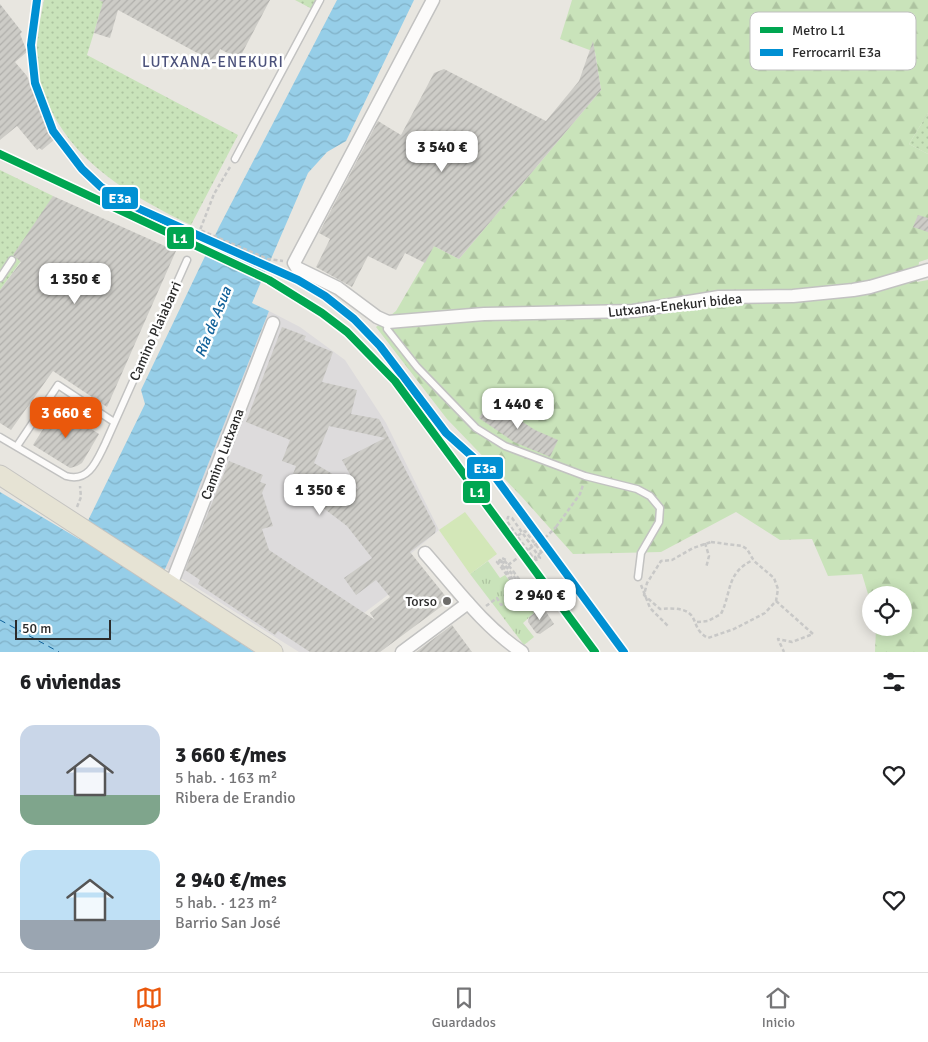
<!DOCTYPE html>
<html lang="es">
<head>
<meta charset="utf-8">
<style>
	:root { --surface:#fff; --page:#f2f2f2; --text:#202124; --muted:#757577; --line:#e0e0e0; --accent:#ea580c }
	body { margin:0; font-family:Signika,sans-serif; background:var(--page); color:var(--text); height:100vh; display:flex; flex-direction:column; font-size:19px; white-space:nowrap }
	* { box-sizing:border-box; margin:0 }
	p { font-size:16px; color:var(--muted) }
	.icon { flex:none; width:28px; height:28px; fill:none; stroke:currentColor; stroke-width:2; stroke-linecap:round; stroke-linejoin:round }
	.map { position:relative; height:652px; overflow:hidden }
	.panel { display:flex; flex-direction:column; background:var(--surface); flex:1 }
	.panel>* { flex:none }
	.fabs { position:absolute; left:862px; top:586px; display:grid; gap:10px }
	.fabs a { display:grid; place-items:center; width:50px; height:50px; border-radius:50%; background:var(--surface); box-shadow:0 2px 12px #0003; font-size:25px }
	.scale { position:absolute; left:15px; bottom:12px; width:96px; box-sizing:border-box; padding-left:5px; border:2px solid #2b2b2b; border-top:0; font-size:14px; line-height:18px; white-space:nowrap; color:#2b2b2b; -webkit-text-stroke:4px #fff; paint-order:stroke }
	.price { position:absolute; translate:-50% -42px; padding:0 11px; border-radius:10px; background:#fff; color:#222; font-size:16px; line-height:32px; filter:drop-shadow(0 1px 2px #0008) }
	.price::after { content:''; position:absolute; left:50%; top:30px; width:15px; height:11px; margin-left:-8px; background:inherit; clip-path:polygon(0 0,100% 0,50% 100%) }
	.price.on { background:var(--accent); color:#fff }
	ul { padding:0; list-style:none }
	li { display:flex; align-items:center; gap:15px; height:125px; padding:0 20px }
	li span { display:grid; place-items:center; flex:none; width:140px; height:100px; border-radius:15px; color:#555 }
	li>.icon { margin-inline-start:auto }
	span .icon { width:60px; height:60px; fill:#fffc; stroke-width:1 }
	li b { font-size:21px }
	h2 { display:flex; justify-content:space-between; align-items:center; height:60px; padding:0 20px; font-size:21px }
	.dock { display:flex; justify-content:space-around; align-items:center; height:70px; border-top:1px solid var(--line); background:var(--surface); font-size:14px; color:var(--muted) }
	.dock a { display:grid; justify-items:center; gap:2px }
	.dock .on { color:var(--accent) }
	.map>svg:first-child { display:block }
	.industrial { fill:#dddbdc }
	.grass { fill:url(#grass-dots) }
	.forest { fill:url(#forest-firs) }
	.park { fill:url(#park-tufts) }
	.pitch { fill:#d3e7b8 }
	.water { fill:url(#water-waves) }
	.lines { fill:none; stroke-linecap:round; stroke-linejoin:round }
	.ferry { stroke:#116199; stroke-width:1; stroke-dasharray:6 5; stroke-linecap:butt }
	.building { fill:url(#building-hatch); fill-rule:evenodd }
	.service-casing { stroke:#c2c2c1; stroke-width:9 }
	.minor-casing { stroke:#c2c2c1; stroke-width:15 }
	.primary-casing { stroke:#c5c4c1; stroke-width:21 }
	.path { stroke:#c8c8c7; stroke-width:2.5; stroke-dasharray:4 2.5; stroke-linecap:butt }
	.service { stroke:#fcfbfa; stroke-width:6 }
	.minor { stroke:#fcfbfa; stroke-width:12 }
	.primary { stroke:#e6e3d4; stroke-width:19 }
	.path-bridge { stroke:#c8c8c7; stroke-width:2.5; stroke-dasharray:4 2.5; stroke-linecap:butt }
	.rail-1-casing { stroke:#fff; stroke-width:11 }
	.rail-1 { stroke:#0090d3; stroke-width:8 }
	.metro-1-casing { stroke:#fff; stroke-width:11 }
	.metro-1 { stroke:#00a651; stroke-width:8 }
	.poi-dot { fill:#6d6c6a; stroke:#fff; stroke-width:2 }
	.labels { text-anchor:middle; stroke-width:5; stroke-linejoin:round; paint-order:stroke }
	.street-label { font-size:14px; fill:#2b2b2b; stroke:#fff }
	.poi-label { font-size:14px; fill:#2b2b2b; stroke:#fff; text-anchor:end }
	.neighbourhood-label { font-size:15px; letter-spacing:1px; fill:#4c527b; stroke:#fff }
	.water-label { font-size:15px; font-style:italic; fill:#116199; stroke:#fff }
	.key { fill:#fff; stroke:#bfbfbf; stroke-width:1 }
	.key-label { font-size:14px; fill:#2b2b2b }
	.line-badge { stroke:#fff; stroke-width:2 }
	.badge-label { font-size:14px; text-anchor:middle; font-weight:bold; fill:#fff }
</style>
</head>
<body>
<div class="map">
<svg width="928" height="652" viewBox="0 0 928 652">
	<defs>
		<pattern id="grass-dots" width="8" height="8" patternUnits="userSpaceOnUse" patternTransform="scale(1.25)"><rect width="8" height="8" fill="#c9e3ba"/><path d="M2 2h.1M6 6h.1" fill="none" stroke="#adc3a0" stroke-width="1.8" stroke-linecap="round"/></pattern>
		<pattern id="forest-firs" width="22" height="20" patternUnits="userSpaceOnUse" patternTransform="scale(1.25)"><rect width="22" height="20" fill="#c9e3ba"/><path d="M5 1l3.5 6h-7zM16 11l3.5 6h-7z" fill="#adc3a0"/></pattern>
		<pattern id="park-tufts" width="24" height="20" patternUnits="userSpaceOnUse" patternTransform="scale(1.25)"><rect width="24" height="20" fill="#c9e3ba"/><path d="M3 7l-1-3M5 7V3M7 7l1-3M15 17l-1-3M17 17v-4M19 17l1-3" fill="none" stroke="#adc3a0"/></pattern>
		<pattern id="water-waves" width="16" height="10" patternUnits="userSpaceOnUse" patternTransform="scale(1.25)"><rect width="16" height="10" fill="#96cee8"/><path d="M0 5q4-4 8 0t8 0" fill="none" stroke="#81b1c7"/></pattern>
		<pattern id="building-hatch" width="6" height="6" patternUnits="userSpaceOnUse" patternTransform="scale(1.25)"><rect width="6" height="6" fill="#cdccc7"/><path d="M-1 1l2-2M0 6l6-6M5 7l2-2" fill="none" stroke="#b0afab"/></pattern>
	</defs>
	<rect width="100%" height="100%" fill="#e8e6e0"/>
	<polygon class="industrial" points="269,311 300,327 345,360 386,423 439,530 397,565 393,591 364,613 378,622 393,642 380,652 299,652 165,568"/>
	<g class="grass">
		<path d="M44,0h60l-17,55 151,80 -47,90c-58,-28 -121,-63 -145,-127 -2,-7 -7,-15 -8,-22 -4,-25 1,-51 6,-76z"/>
		<polygon points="295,0 320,0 314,10"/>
		<polygon points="928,113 928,154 909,144"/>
		<polygon points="0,170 53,196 21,261 0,290"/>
	</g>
	<polygon class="forest" points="572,0 928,0 928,113 909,144 928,154 928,259 919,262 917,282 928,280 928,652 875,652 876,628 904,628 904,595 871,595 871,604 862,574 828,576 812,539 780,540 736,512 661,552 573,554 522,497 447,419 376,327 396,311 434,246 459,259 601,90 595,52 560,39"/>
	<polygon class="park" points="488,561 500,578 505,575 534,613 523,623 534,637 524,645 470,574"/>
	<polygon class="pitch" points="465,512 497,554 470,574 439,530"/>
	<polygon class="water" points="337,0 414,0 346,141 327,152 308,173 252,303 269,311 178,540 157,587 254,652 0,652 0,492 79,539 145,404 141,390 219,227"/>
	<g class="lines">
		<polyline class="ferry" points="0,620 59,652"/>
	</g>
	<g class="building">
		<polygon points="99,0 270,0 239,59 220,49 214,62 118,10 110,38 94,33 103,2"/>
		<polygon points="0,4 22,32 20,34 27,52 15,62 27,76 47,129 55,139 42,150 39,148 37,150 17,126 0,140"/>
		<polygon points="593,41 601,90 459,259 434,246 425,263 405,253 396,270 368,256 352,287 316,267 330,239 319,233 378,121 401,135 434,73 444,69 546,121 579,81"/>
		<polygon points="53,196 176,251 107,407 53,371 11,430 0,423 0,290 21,262 13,255"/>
		<polygon points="918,215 928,218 928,232 913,227"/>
		<path d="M282,327l24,9 -2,4 29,12 -11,30 35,8 -6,24 28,5 57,109 -1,5 -25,19 37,46 -1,5 -66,49h-70l-32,-21 -3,4 -77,-51 2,-4 -15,-10 44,-109 34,14 -3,7 6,2 -4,9 11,33 -11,3 7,21 106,70 -5,-7 20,-16 -14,-17 -20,15 -12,-17 28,-20 -25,-32 -37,-28 -22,-10 8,-22 -14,-5 8,-21 -44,-18zM329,426l56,12 -43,22 16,29 -44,-26z"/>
		<polygon points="490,401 535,430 558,440 550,457 514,442 479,418"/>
		<polygon points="57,407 99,434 82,463 77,466 70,468 33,445"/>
		<polygon points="543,607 554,624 540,634 536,633 528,622 529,617"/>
		<polygon points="452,625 472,652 416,652"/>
	</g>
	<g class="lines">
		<defs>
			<g id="service">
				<polyline points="235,159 320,0"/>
				<polyline points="0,278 12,260"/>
				<polyline points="388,322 387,329 417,367 476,428 505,446 585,476 637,489 650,496 660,508 659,522 641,553 638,577"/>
				<path d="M0,437l66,39c23,7 31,-16 39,-32l82,-184"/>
				<polyline points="17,446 58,385 114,422"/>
			</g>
			<g id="minor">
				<polyline points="433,0 294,263 297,268 338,288 377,317 388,322 484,314 633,311 719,297 793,296 853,290 870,287 928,270"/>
				<path d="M425,553c30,34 59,74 97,99"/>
				<polyline points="171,585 273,323"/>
				<polyline points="402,652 468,603"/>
			</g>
			<polyline id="primary" points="0,475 273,652"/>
		</defs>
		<use href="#service" class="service-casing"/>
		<use href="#minor" class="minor-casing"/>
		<use href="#primary" class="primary-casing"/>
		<g class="path">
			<polyline points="230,167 214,194 200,230 268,259 283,261"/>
			<polyline points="77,507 81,497 80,486"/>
			<polyline points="556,527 580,494 583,485"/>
			<path d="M711,542l31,4 5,3 7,12 20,17 4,11 -2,12 -11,12 -31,16 -26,9c-22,-11 -2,-33 -48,-29l-16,-14 3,-12 14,-22 11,-1 21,-12z"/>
			<polyline points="705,543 709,556 706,568"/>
			<polyline points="532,556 517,536 525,531 543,554"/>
			<polyline points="537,559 535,557 542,552"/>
			<polyline points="502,563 500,560 497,562 530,605"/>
			<polyline points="641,585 650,608 669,627"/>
			<polyline points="776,601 813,634 792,642 778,639 784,652"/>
			<polyline points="535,604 539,610"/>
			<polyline points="486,606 497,598 501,605 512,598 531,606 535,604 502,561 504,560 513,571"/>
			<path d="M697,622l11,-1 13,-7c11,-23 5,-41 32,-54"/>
		</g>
		<use href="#service" class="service"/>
		<use href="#minor" class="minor"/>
		<use href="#primary" class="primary"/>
		<g class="path-bridge">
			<polyline points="517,536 507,521 508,517 512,518 540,558 536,560 532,556"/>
			<polyline points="504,568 499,561 502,558 506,560"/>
			<polyline points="513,571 534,599 532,604 504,568 547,536 556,527"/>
		</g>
		<defs>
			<polyline id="rail-1" points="37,0 31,45 35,83 53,131 82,169 101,187 139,209 298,280 325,296 354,319 380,346 446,433 495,477 624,652"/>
		</defs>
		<use href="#rail-1" class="rail-1-casing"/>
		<use href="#rail-1" class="rail-1"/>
		<defs>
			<polyline id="metro-1" points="0,154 269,280 322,313 347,332 395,381 595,652"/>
		</defs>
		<use href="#metro-1" class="metro-1-casing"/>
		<use href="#metro-1" class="metro-1"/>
	</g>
	<circle class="poi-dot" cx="447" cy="601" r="5"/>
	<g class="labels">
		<g class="street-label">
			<text transform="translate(675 305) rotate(-6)" y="5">Lutxana-Enekuri bidea</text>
			<text transform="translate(155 331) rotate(-66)" y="5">Camino Plaiabarri</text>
			<text transform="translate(222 454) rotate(-69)" y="5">Camino Lutxana</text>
		</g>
		<g class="poi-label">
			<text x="437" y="606">Torso</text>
		</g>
		<g class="neighbourhood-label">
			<text x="213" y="67">LUTXANA-ENEKURI</text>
		</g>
		<g class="water-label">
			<text transform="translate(213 322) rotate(-68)" y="5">Ría de Asua</text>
		</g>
	</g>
	<rect x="750" y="12" width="166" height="58" rx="8" class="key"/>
	<rect x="760" y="27" width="23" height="6" fill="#00a651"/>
	<rect x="760" y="49" width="23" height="7" fill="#0090d3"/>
	<g class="key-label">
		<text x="792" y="35">Metro L1</text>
		<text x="792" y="57">Ferrocarril E3a</text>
	</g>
	<g class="line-badge">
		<rect x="101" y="186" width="38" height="24" rx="5" fill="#0090d3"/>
		<rect x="166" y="226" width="29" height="24" rx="5" fill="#00a651"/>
		<rect x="466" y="456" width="38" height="24" rx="5" fill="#0090d3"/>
		<rect x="462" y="480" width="29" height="24" rx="5" fill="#00a651"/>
	</g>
	<g class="badge-label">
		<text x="120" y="203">E3a</text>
		<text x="180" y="243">L1</text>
		<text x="485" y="473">E3a</text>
		<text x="477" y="497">L1</text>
	</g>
</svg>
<div class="fabs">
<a><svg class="icon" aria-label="locate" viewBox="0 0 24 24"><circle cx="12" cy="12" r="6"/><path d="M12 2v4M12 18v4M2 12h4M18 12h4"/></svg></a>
</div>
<div class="scale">50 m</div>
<b class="price" style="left:442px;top:173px">3 540 €</b>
<b class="price" style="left:75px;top:305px">1 350 €</b>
<b class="price" style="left:518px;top:430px">1 440 €</b>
<b class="price on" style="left:66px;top:439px">3 660 €</b>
<b class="price" style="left:320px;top:516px">1 350 €</b>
<b class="price" style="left:540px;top:621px">2 940 €</b>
</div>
<section class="panel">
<h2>6 viviendas<svg class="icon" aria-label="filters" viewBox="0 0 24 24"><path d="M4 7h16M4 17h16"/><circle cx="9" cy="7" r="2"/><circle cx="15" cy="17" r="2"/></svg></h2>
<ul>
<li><span style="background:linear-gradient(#c9d6e8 70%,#7fa58c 0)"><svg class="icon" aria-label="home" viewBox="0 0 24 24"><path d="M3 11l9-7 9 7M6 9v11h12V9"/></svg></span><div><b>3 660 €/mes</b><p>5 hab. · 163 m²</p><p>Ribera de Erandio</p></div><svg class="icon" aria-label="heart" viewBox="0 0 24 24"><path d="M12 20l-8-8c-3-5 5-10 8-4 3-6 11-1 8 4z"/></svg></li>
<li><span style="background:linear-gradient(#bfe0f5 70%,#9aa5b1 0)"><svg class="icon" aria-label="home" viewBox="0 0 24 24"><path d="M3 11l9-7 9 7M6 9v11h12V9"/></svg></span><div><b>2 940 €/mes</b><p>5 hab. · 123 m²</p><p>Barrio San José</p></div><svg class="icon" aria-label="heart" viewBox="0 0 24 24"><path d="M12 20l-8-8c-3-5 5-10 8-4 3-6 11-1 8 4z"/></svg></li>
</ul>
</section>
<nav class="dock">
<a class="on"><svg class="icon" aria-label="map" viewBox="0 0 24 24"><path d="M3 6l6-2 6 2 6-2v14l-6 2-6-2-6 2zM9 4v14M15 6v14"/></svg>Mapa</a>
<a><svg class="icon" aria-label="saved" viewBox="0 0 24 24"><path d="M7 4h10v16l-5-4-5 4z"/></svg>Guardados</a>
<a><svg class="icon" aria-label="home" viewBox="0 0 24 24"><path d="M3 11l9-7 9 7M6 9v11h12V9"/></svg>Inicio</a>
</nav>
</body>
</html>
